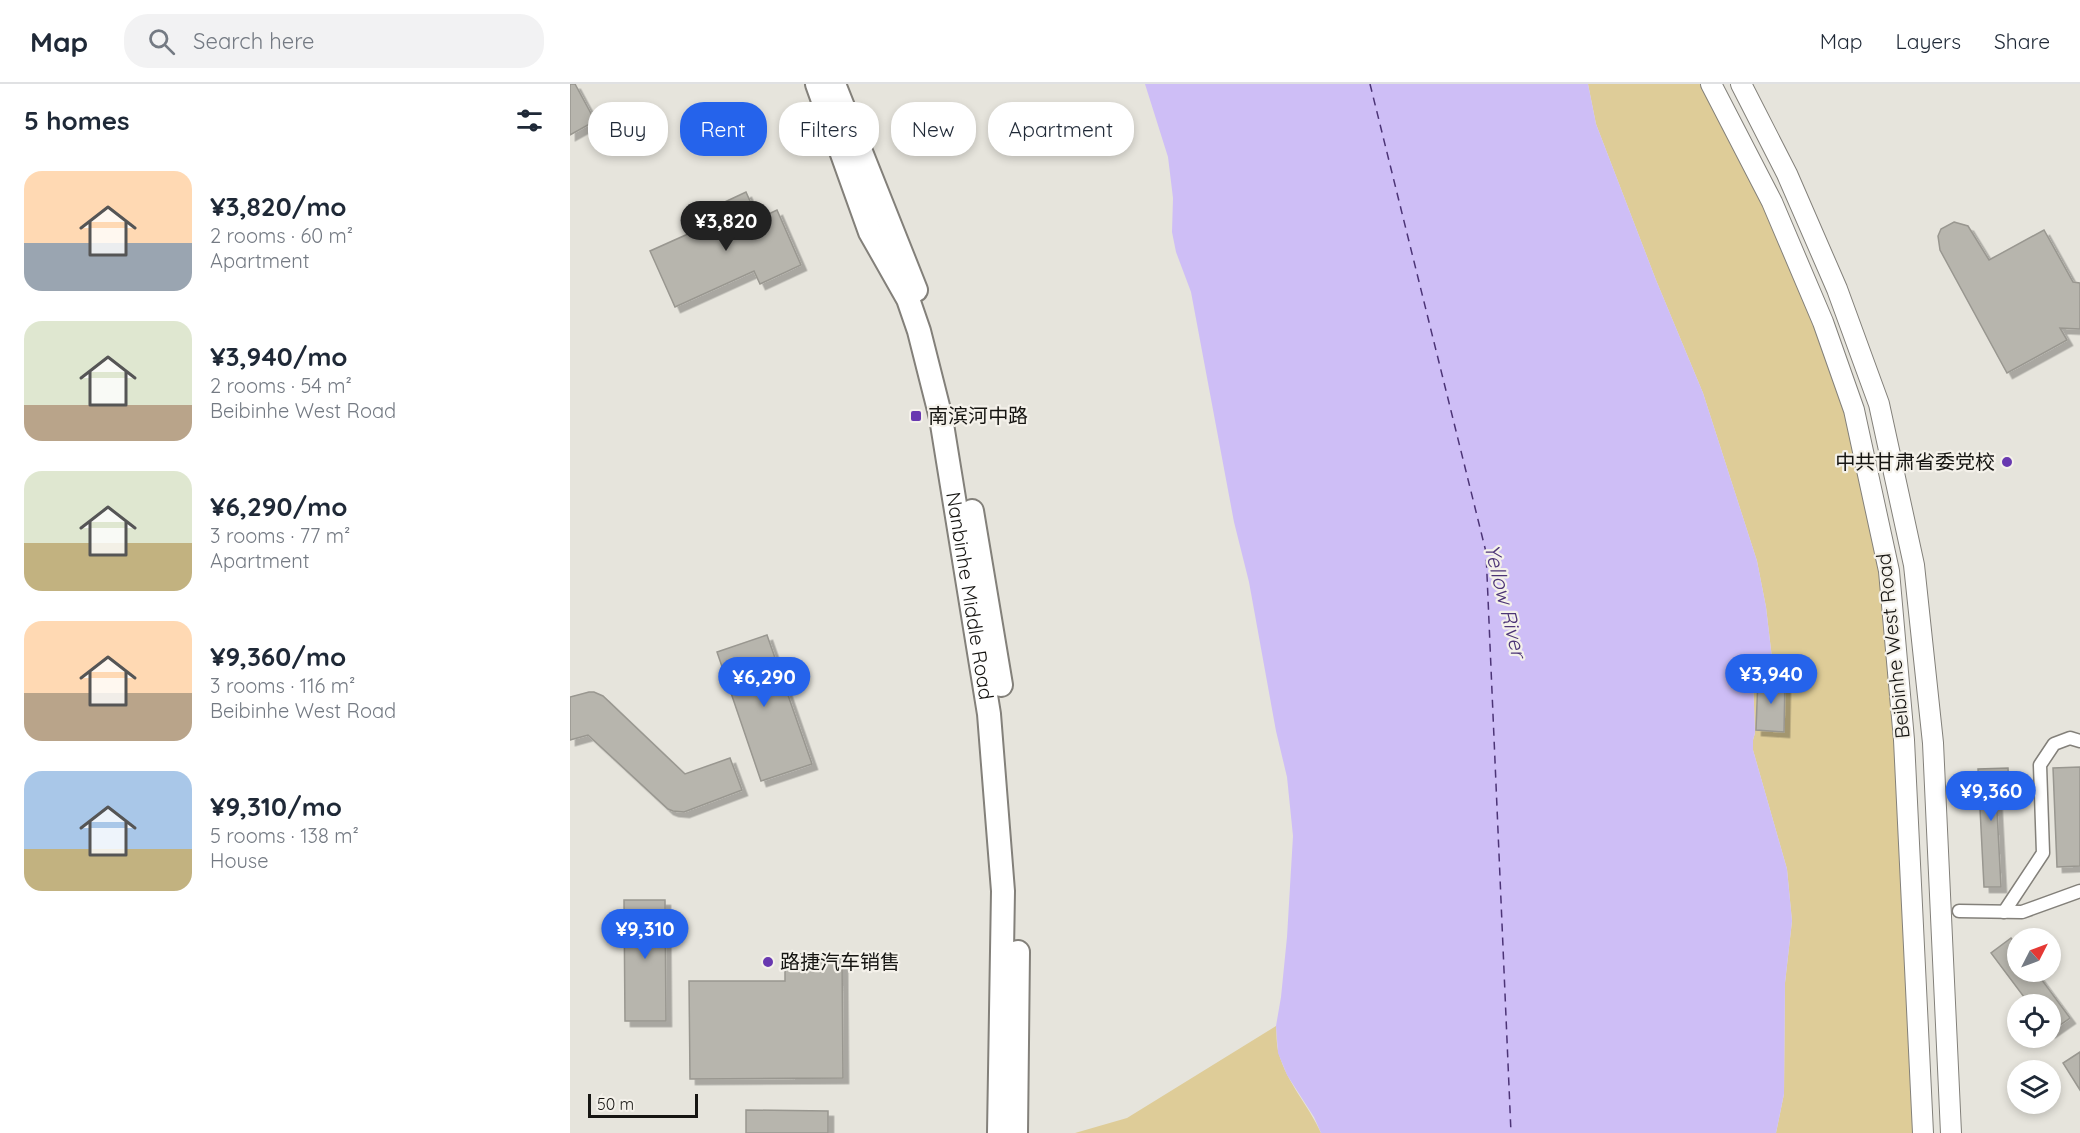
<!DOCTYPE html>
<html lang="en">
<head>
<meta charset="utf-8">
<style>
	:root { --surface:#fff; --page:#f2f2f3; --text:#1f2937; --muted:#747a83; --line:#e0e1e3; --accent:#2563eb }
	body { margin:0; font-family:Quicksand,"Noto Sans SC",sans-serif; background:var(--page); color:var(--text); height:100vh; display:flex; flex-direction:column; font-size:22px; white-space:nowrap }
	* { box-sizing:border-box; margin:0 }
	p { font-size:20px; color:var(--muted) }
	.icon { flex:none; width:33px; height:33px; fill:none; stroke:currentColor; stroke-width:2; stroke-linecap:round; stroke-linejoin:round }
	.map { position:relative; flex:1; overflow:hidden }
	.drawer { display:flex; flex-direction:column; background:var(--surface); width:570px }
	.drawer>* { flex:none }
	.guide { position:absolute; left:18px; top:18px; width:570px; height:54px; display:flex; gap:12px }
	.needle { width:39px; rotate:48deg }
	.fabs { position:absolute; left:1437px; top:844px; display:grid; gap:12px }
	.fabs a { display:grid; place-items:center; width:54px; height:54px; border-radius:50%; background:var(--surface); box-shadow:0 3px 9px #0003; font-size:30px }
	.scale { position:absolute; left:18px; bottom:15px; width:110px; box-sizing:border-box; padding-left:6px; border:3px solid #161512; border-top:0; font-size:16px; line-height:21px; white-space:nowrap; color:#161512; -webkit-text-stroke:4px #f4f1ea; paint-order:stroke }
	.price { position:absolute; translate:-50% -51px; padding:0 14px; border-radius:21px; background:var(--accent); color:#fff; font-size:20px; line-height:39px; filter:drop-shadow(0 2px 3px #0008) }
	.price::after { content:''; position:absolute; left:50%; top:36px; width:18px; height:14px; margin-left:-9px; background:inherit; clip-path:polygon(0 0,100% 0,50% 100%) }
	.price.current { background:#222; color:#fff }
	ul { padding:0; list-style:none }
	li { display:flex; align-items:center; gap:18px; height:150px; padding:0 24px }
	li span { display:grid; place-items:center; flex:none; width:168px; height:120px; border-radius:18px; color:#555 }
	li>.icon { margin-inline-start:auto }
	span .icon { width:72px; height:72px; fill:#fffc; stroke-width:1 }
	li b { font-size:26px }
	h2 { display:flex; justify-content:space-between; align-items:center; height:72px; padding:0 24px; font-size:26px }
	.tag { padding:0 21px; border-radius:24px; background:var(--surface); box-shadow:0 3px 9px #0003; font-size:21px; line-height:54px }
	.tag.current { background:var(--accent); color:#fff }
	header { display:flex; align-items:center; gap:36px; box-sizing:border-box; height:84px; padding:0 30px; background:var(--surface); border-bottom:2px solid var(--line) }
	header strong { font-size:28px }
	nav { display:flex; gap:33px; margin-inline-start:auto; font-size:21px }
	.search { width:420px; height:54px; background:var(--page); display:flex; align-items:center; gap:15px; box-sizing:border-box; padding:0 21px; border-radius:24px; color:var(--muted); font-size:22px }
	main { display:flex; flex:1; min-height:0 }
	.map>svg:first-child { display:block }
	.green { fill:#decc98 }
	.water { fill:#cebef6 }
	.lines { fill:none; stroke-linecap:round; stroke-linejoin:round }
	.ferry { stroke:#4c3476; stroke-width:1.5; stroke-dasharray:8 6; stroke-linecap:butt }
	.building { fill:#b7b5ad; stroke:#999790; stroke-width:1.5; filter:url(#shadow) }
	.street-casing { stroke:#83807a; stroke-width:15 }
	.primary-casing { stroke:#83807a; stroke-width:22 }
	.highway-casing { stroke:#83807a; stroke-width:26 }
	.street { stroke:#fff; stroke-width:12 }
	.primary { stroke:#fff; stroke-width:20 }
	.highway { stroke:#fff; stroke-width:22 }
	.poi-dot { fill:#6838b0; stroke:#f4f1ea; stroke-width:2 }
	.labels { text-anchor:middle; stroke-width:4.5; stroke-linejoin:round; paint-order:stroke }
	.poi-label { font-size:20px; fill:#161512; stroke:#f4f1ea; text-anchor:start }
	.street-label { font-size:20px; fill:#161512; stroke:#f4f1ea }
	.water-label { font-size:21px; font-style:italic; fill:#4c3476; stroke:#f4f1ea }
</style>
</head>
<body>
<header>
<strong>Map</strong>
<div class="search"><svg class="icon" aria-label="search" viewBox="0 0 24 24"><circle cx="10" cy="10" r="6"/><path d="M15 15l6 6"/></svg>Search here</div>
<nav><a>Map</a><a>Layers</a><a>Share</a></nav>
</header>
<main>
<section class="drawer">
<h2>5 homes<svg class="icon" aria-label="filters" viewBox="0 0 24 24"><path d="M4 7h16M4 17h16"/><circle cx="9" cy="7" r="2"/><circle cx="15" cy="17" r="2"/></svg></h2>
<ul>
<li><span style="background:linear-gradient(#ffd9b3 60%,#9aa5b1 0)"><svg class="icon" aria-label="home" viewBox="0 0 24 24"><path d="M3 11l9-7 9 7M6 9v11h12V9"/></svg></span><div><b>¥3,820/mo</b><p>2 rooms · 60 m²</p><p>Apartment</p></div></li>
<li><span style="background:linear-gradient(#dfe7d0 70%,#b9a48a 0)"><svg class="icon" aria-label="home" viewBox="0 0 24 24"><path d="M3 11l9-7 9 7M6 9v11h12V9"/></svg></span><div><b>¥3,940/mo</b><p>2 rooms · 54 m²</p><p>Beibinhe West Road</p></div></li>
<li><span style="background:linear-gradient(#dfe7d0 60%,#c2b280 0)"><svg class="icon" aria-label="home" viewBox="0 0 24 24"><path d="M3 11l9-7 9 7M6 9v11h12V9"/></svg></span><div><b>¥6,290/mo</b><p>3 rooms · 77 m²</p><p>Apartment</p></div></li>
<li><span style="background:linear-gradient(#ffd9b3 60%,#b9a48a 0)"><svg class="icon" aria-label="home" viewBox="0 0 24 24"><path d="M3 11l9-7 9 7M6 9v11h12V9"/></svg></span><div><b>¥9,360/mo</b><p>3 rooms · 116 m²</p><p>Beibinhe West Road</p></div></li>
<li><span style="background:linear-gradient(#a9c7e8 65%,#c2b280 0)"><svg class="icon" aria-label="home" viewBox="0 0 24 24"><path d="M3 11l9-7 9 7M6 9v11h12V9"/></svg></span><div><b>¥9,310/mo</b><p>5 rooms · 138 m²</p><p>House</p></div></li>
</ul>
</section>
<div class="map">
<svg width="1510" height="1049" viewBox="0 0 1510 1049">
	<defs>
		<filter id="shadow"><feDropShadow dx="5.5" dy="5.5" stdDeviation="0" flood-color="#0004"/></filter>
	</defs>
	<rect width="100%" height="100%" fill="#e6e4dc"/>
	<g class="green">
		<polygon points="1018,0 1142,0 1253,238 1319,487 1353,1049 1206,1049 1214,1010 1215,899 1222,837 1217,785 1183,666 1183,656 1185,649 1183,592 1204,591 1196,523 1187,477 1133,309 1086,196 1026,40"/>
		<path d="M706,942c1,9 0,19 3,28 8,29 30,52 42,79h-246l52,-15z"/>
	</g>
	<polygon class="water" points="575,0 1018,0 1026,40 1086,196 1133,309 1187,477 1196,523 1204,592 1183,593 1185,649 1183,656 1183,666 1217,785 1222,837 1215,899 1214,1010 1206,1049 751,1049 744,1033 717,991 708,969 706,942 711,913 717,853 723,752 717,693 706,647 679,498 664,438 621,208 606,168 602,148 603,114 598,73"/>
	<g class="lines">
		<polyline class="ferry" points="800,0 916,468 941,1049"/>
	</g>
	<g class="building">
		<polygon points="0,0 5,0 25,37 0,51"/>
		<polygon points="176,108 188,135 207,126 231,181 190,200 184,187 105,223 80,167 147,137 142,124"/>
		<polygon points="1384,138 1398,142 1419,176 1474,146 1503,198 1510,199 1510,245 1490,244 1497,256 1437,289 1370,166 1368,152 1371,145"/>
		<polygon points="197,551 242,680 191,697 147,568"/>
		<polygon points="1188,594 1215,595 1214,648 1186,646"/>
		<polygon points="19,608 24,608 33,612 115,690 160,674 172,706 114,728 103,727 98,725 18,651 0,656 0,613"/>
		<polygon points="1510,683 1510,782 1487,783 1483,684"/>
		<polygon points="1438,684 1439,707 1426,708 1431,803 1414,803 1408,685"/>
		<polygon points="54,816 95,816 96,937 55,937"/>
		<polygon points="1441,854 1448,863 1448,888 1466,888 1500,934 1480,948 1480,921 1460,921 1421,869"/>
		<polygon points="215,870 272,870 273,994 120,995 119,897 215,897"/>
		<polygon points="1510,968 1510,1006 1493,979"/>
		<polygon points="176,1026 258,1027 258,1049 176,1049"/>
	</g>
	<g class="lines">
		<defs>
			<g id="street">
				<polyline points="1389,827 1452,828 1510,807"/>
				<polyline points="1434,828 1473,769 1470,681 1484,660 1500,654 1510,657"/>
			</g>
			<g id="primary">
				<polyline points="1141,0 1202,118 1253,238 1284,326 1319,487 1334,656 1353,1049"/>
				<polyline points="1171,0 1217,90 1267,205 1309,320 1344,481 1363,659 1381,1049"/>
			</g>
			<g id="highway">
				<path id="s1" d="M247,0l53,148 38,67 11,32 22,87 48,296 14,177 -4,242"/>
				<polyline points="264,0 346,206"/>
				<polyline points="402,427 431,601"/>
				<polyline points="446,1049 448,868"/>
			</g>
		</defs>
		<use href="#street" class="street-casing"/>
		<use href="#primary" class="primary-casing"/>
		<use href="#highway" class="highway-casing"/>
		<use href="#street" class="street"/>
		<use href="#primary" class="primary"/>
		<use href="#highway" class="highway"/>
	</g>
	<g class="poi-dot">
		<rect x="340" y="326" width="12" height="12" rx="3"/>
		<circle cx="1437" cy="378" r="6"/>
		<circle cx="198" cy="878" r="6"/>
	</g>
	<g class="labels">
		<g class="poi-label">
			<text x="358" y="339">南滨河中路</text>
			<text x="1425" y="385" text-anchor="end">中共甘肃省委党校</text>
			<text x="210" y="885">路捷汽车销售</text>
		</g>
		<g class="street-label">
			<text dy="7" stroke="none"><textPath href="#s1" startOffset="538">Nanbinhe Middle Road</textPath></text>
			<text transform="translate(1323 562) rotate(-96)" y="7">Beibinhe West Road</text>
		</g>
		<g class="water-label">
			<text transform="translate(935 517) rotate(76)" y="7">Yellow River</text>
		</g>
	</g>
</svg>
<div class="fabs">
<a><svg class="needle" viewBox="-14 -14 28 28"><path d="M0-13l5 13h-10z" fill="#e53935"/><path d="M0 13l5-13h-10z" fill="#747a83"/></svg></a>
<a><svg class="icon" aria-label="locate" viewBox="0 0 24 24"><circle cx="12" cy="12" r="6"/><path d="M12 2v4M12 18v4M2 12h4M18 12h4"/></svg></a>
<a><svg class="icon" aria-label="layers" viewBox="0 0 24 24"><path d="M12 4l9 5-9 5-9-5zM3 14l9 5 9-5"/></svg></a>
</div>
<div class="scale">50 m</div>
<b class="price current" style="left:156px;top:168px">¥3,820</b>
<b class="price" style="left:1201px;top:621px">¥3,940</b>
<b class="price" style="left:194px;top:624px">¥6,290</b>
<b class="price" style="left:1421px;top:738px">¥9,360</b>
<b class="price" style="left:75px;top:876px">¥9,310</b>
<div class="guide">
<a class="tag">Buy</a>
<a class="tag current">Rent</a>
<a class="tag">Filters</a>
<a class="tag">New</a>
<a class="tag">Apartment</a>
</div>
</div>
</main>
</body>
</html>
